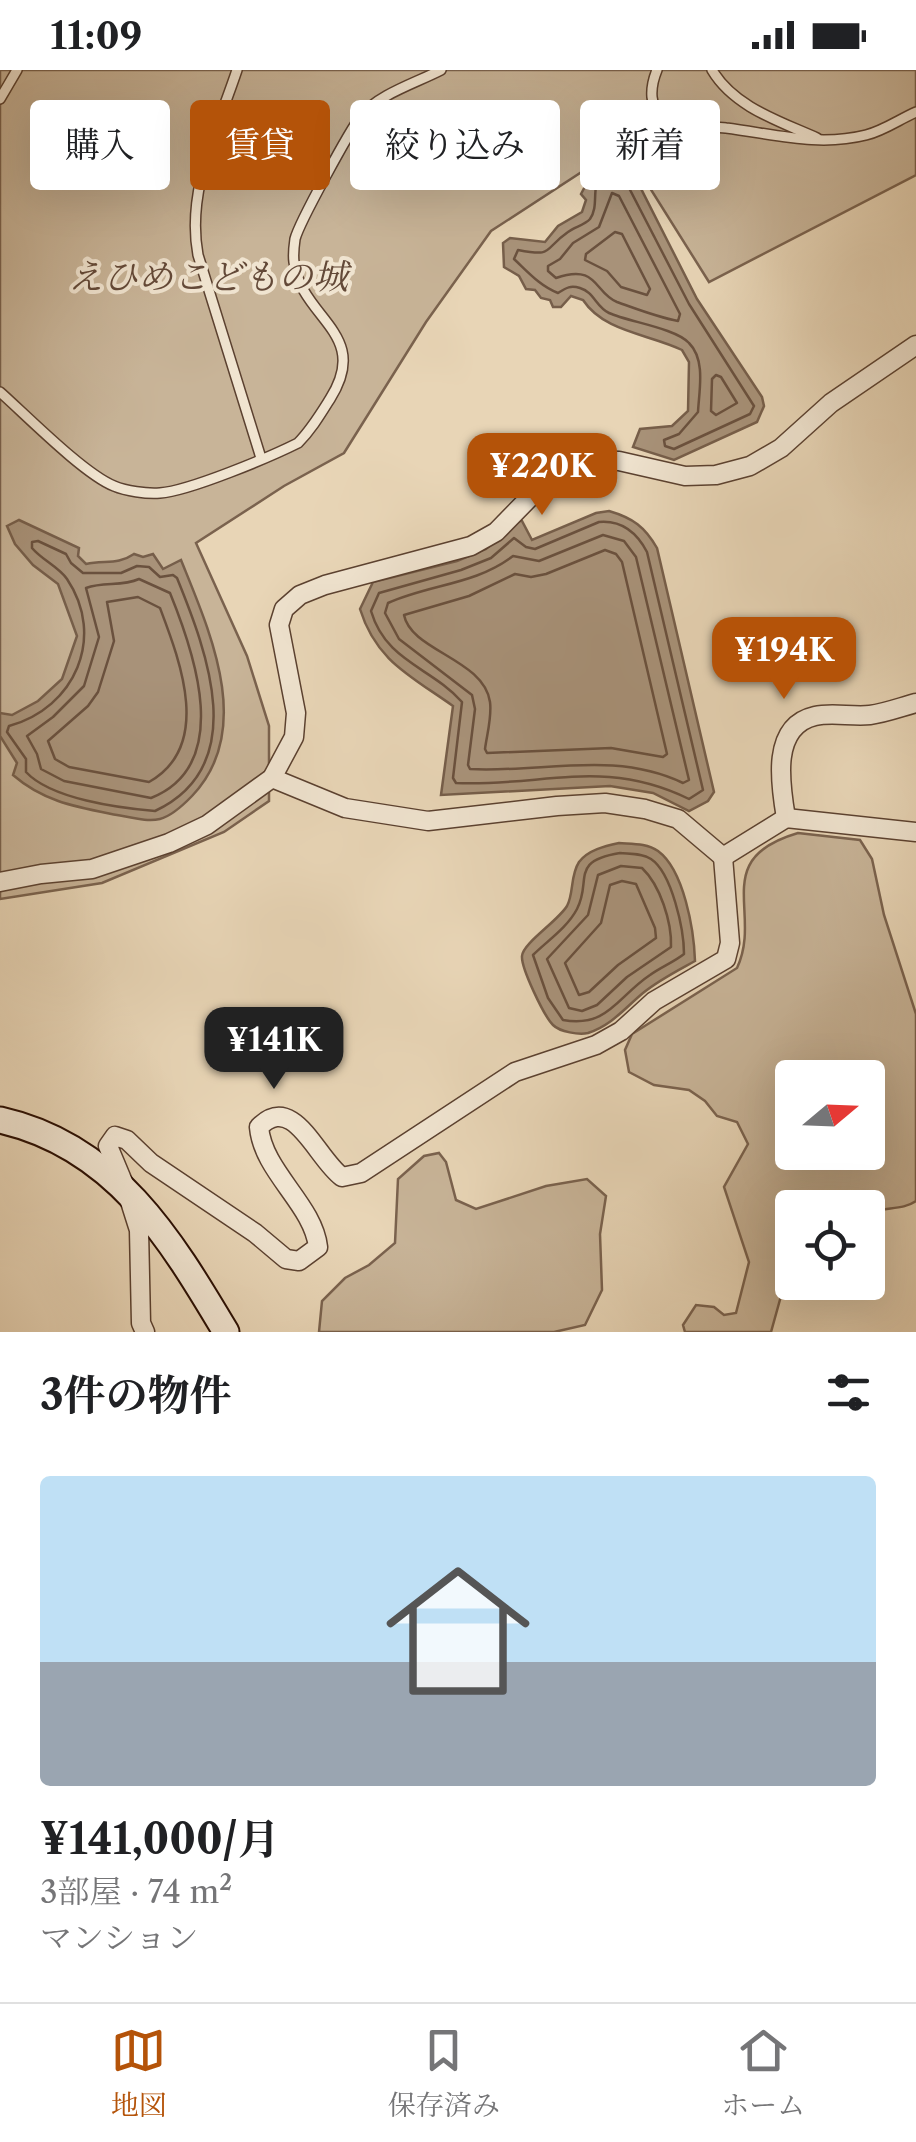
<!DOCTYPE html>
<html lang="ja">
<head>
<meta charset="utf-8">
<style>
	:root { --surface:#fff; --page:#f2f2f2; --text:#202124; --muted:#757577; --line:#e0e0e0; --accent:#b45309 }
	body { margin:0; font-family:"Libre Caslon Text","Noto Serif JP",serif; background:var(--page); color:var(--text); height:100vh; display:flex; flex-direction:column; font-size:38px; white-space:nowrap }
	* { box-sizing:border-box; margin:0 }
	p { font-size:32px; color:var(--muted) }
	.icon { flex:none; width:55px; height:55px; fill:none; stroke:currentColor; stroke-width:2; stroke-linecap:round; stroke-linejoin:round }
	.map { position:relative; height:1262px; overflow:hidden }
	.details { display:flex; flex-direction:column; background:var(--surface); flex:1 }
	.details>* { flex:none }
	.hud { position:absolute; left:30px; top:30px; width:858px; height:90px; display:flex; gap:20px }
	.needle { width:65px; rotate:71deg }
	.fabs { position:absolute; left:775px; top:990px; display:grid; gap:20px }
	.fabs a { display:grid; place-items:center; width:110px; height:110px; border-radius:10px; background:var(--surface); box-shadow:0 10px 40px #0002; font-size:50px }
	.price { position:absolute; translate:-50% -85px; padding:0 22px; border-radius:20px; background:var(--accent); color:#fff; font-size:32px; line-height:65px; filter:drop-shadow(0 2px 5px #0008) }
	.price::after { content:''; position:absolute; left:50%; top:60px; width:30px; height:22px; margin-left:-15px; background:inherit; clip-path:polygon(0 0,100% 0,50% 100%) }
	.price.active { background:#222; color:#fff }
	ul { padding:0; list-style:none }
	li { display:grid; align-content:center; gap:20px; height:530px; padding:0 40px }
	li span { display:grid; place-items:center; height:310px; border-radius:10px; color:#555 }
	li>.icon { margin-inline-start:auto }
	span .icon { width:180px; height:180px; fill:#fffc; stroke-width:1 }
	li b { font-size:42px }
	h2 { display:flex; justify-content:space-between; align-items:center; height:120px; padding:0 40px; font-size:42px }
	.pill { padding:0 35px; border-radius:10px; background:var(--surface); box-shadow:0 10px 40px #0002; font-size:35px; line-height:90px }
	.pill.active { background:var(--accent); color:#fff }
	.status { display:flex; justify-content:space-between; align-items:center; height:70px; padding:0 50px; background:var(--surface); direction:ltr }
	.status svg { height:28px; fill:currentColor }
	.tabs { display:flex; justify-content:space-around; align-items:center; height:140px; border-top:2px solid var(--line); background:var(--surface); font-size:28px; color:var(--muted) }
	.tabs a { display:grid; justify-items:center; gap:5px }
	.tabs .active { color:var(--accent) }
	.map>svg:first-child { display:block }
	.green { fill:#c8b498; stroke:#7a624e; stroke-width:2.5; fill-rule:evenodd }
	.water { fill:#a89279; stroke:#765e4a; stroke-width:2.5 }
	.lines { fill:none; stroke-linecap:round; stroke-linejoin:round }
	.shore { stroke:#6a513e; stroke-width:2.5 }
	.lane-casing { stroke:#5b4130; stroke-width:12 }
	.street-casing { stroke:#5b4130; stroke-width:21 }
	.secondary-casing { stroke:#2c1004; stroke-width:29 }
	.lane { stroke:#f0e4d0; stroke-width:9 }
	.street { stroke:#f0e4d0; stroke-width:18 }
	.secondary { stroke:#f0e4d0; stroke-width:25 }
	.labels { text-anchor:middle; stroke-width:8; stroke-linejoin:round; paint-order:stroke }
	.park-label { font-size:35px; font-style:italic; fill:#634938; stroke:#f0e4d0 }
</style>
</head>
<body>
<div class="status"><b>11:09</b><svg viewBox="0 0 49 12"><path d="M0 12V9h3v3zM5 12V6h3v6zM10 12V3h3v9zM15 12V0h3v12zM26 1h20v11H26zM47 4h2v5h-2z"/></svg></div>
<div class="map">
<svg width="916" height="1262" viewBox="0 0 916 1262">
	<rect width="100%" height="100%" fill="#e8d5b6"/>
	<filter id="stains"><feTurbulence type="fractalNoise" baseFrequency=".002" numOctaves="4"/><feColorMatrix values="0 0 0 0 .2 0 0 0 0 .09 0 0 0 0 .02 0 0 0 .5 -.17"/></filter>
	<radialGradient id="worn" r=".72"><stop offset=".6" stop-color="#630" stop-opacity="0"/><stop offset="1" stop-color="#630" stop-opacity=".3"/></radialGradient>
	<g class="green">
		<polygon points="0,0 916,0 916,105 709,212 623,75 491,161 426,252 344,383 284,416 196,473 247,586 269,656 269,731 224,762 102,813 0,829"/>
		<path d="M798,763l62,7 12,19 12,56 32,99v187c-14,10 -33,5 -48,13v-6h-76v63l-6,7 -15,54h-86l-2,-7 13,-20 18,2 10,8 12,-2 13,-51 -25,-75 24,-43 -11,-22 -20,-6 -12,-15 -16,-11 -35,-5 -25,-13 -4,-22 7,-16 105,-66c26,-55 -28,-109 61,-135zM792,1008h76v74h-76z"/>
		<polygon points="439,1083 446,1092 456,1130 476,1139 546,1116 587,1109 606,1126 600,1164 602,1220 585,1255 554,1262 319,1262 322,1231 345,1208 369,1195 395,1173 398,1109 424,1086"/>
	</g>
	<g class="water">
		<path d="M611,100l22,3 64,126 65,98 2,9 -7,16 -83,38 -41,-13 7,-18 32,-3 16,-15 1,-49 -7,-12c-33,-16 -78,-18 -99,-50l-12,-4 -10,11h-8l-3,-7 -9,-2 -6,-8 -9,-1 -7,-13 -15,-9 -1,-24 7,-5 35,4 13,-16 24,-14 4,-12 -5,-6 9,-17z"/>
		<path d="M609,441c24,7 36,16 48,37l57,244 -6,9 -19,10 -36,-18 -43,-7 -169,9 12,-89c-42,-30 -77,-45 -93,-97l13,-27 84,-21 29,-12 32,-28h4l10,19 64,-27z"/>
		<path d="M19,450l60,28 -1,8 8,8c19,-4 32,1 48,-10l9,3 10,-3 10,15 18,-9c29,72 74,170 11,236 -29,30 -37,26 -75,19 -40,-8 -73,-13 -104,-40l4,-12 -17,-27v-23l12,2 26,-14 24,-22 15,-43 -19,-52 -25,-19 -18,-21 -8,-18z"/>
		<path d="M619,773c13,1 28,0 39,8 26,19 36,79 37,110 -18,10 -36,19 -52,32 -18,15 -31,32 -55,40 -9,2 -28,-1 -35,-8 -9,-9 -32,-57 -31,-69 1,-13 36,-35 45,-50 7,-13 3,-30 12,-44 9,-12 26,-16 40,-19z"/>
	</g>
	<g class="lines">
		<g class="shore">
			<path d="M612,110l15,4 62,120 65,102 -4,8 -76,35 -9,-3 -1,-6 15,-6 19,-22c1,-21 8,-52 -9,-69 -14,-15 -60,-21 -80,-30 -13,-6 -15,-21 -29,-25 -10,-3 -14,0 -22,5 -18,-7 -30,-21 -44,-34l4,-9c37,7 24,0 50,-18 6,-5 17,-7 22,-13 7,-10 4,-22 6,-32z"/>
			<path d="M612,123l7,3 61,118 -2,7c-21,-4 -41,-12 -61,-19 -23,-9 -19,-39 -61,-24l-8,-7v-5l12,-7 13,-16 26,-16z"/>
			<polygon points="615,162 622,164 650,219 647,225 621,217 607,201 585,190 586,184"/>
			<polygon points="716,305 721,307 737,333 716,345 711,341 712,309"/>
			<path d="M599,452c23,-2 38,11 48,30l56,238 -14,9c-86,-42 -146,-12 -233,-16l-3,-5 9,-76c-31,-35 -76,-40 -91,-91l8,-18 82,-23 30,-12 23,-20 12,9 9,2z"/>
			<path d="M603,465l21,6 12,16 53,223 -6,3c-69,-33 -140,-10 -213,-14l-2,-4 7,-56 -3,-14 -73,-56 -14,-26 3,-10c42,-19 87,-18 125,-47l26,5z"/>
			<path d="M38,471l28,13 5,9 12,10h38l16,-7 12,1 11,10 13,-2 4,3c30,74 74,188 -22,233 -36,-3 -104,-12 -129,-39v-13l-19,-27 2,-6c66,-18 97,-89 58,-147 -8,-12 -25,-19 -35,-31v-6z"/>
			<path d="M605,480l11,4 6,8 45,192 -4,3 -52,-9 -124,5 -2,-4c2,-15 7,-32 5,-47 -6,-43 -79,-51 -86,-87l65,-19 46,-22 16,3 15,-3z"/>
			<path d="M139,509l31,14c24,59 64,172 -19,205l-87,-17 -23,-12 -4,-15 -10,-18 26,-19 31,-31 15,-49 -13,-49c18,-7 35,-1 53,-9z"/>
			<path d="M138,527l22,11c20,53 53,138 -11,174l-80,-15 -14,-8 -7,-18 40,-35 10,-14 16,-51 -7,-39z"/>
			<path d="M620,783c10,1 22,0 31,6 21,14 33,71 33,95 -10,8 -23,13 -34,21 -33,22 -42,53 -87,45l-15,-22 -15,-43c14,-14 34,-27 44,-46 15,-28 -8,-48 43,-56z"/>
			<path d="M621,796l21,2c18,17 30,54 29,79l-44,30 -30,28 -15,6 -13,-3 -22,-49 41,-44 10,-40z"/>
			<polygon points="622,811 636,814 655,858 656,868 618,895 589,922 579,925 565,893 601,853 610,815"/>
		</g>
		<defs>
			<g id="lane">
				<path d="M237,0c-20,60 -51,121 -39,185l63,203"/>
				<path d="M657,0c-7,17 -9,38 8,50 18,12 41,5 61,8 48,6 92,19 140,7 17,-4 34,-16 50,-23"/>
				<path d="M712,0c22,37 67,51 105,68"/>
				<polyline points="0,29 17,0"/>
				<path d="M0,322c27,24 84,82 114,94 12,5 32,8 46,7 29,-2 110,-36 138,-50 13,-13 22,-28 32,-44 42,-66 -29,-80 -36,-137 -1,-7 0,-16 1,-23 4,-16 55,-109 66,-123 18,-22 55,-33 80,-46"/>
			</g>
			<g id="street">
				<polyline points="272,708 345,738 428,751 557,736 605,733 645,739 678,749 723,787 786,748 916,762"/>
				<path d="M786,748c-6,-35 -15,-92 29,-102 17,-4 37,1 55,-1 15,-2 31,-8 46,-12"/>
				<polyline points="0,812 41,804 92,799 169,773 207,755 272,708 294,667 296,643 279,555 284,539 300,525 325,515 471,476 496,462 539,418 561,402 587,390 619,391 685,406 716,405 750,396 781,378 831,333 916,275"/>
				<path d="M145,1262l-4,-9 -2,-93 -13,-41 -18,-43 7,-10 12,4 24,23 104,70 31,26 13,2 19,-14c-5,-43 -55,-75 -59,-120 35,-35 57,31 83,50l19,-4 154,-101 81,-27 25,-14 33,-30 72,-42 4,-16 -7,-86"/>
			</g>
			<path id="secondary" d="M0,1050c115,26 170,118 226,212"/>
		</defs>
		<use href="#lane" class="lane-casing"/>
		<use href="#street" class="street-casing"/>
		<use href="#secondary" class="secondary-casing"/>
		<use href="#lane" class="lane"/>
		<use href="#street" class="street"/>
		<use href="#secondary" class="secondary"/>
	</g>
	<g class="labels">
		<g class="park-label">
			<text x="208" y="219">えひめこどもの城</text>
		</g>
	</g>
	<rect width="100%" height="100%" filter="url(#stains)"/>
	<rect width="100%" height="100%" fill="url(#worn)"/>
</svg>
<div class="fabs">
<a><svg class="needle" viewBox="-14 -14 28 28"><path d="M0-13l5 13h-10z" fill="#e53935"/><path d="M0 13l5-13h-10z" fill="#757577"/></svg></a>
<a><svg class="icon" aria-label="locate" viewBox="0 0 24 24"><circle cx="12" cy="12" r="6"/><path d="M12 2v4M12 18v4M2 12h4M18 12h4"/></svg></a>
</div>
<b class="price" style="left:542px;top:448px">¥220K</b>
<b class="price" style="left:784px;top:632px">¥194K</b>
<b class="price active" style="left:274px;top:1022px">¥141K</b>
<div class="hud">
<a class="pill">購入</a>
<a class="pill active">賃貸</a>
<a class="pill">絞り込み</a>
<a class="pill">新着</a>
</div>
</div>
<section class="details">
<h2>3件の物件<svg class="icon" aria-label="filters" viewBox="0 0 24 24"><path d="M4 7h16M4 17h16"/><circle cx="9" cy="7" r="2"/><circle cx="15" cy="17" r="2"/></svg></h2>
<ul>
<li><span style="background:linear-gradient(#bfe0f5 60%,#9aa5b1 0)"><svg class="icon" aria-label="home" viewBox="0 0 24 24"><path d="M3 11l9-7 9 7M6 9v11h12V9"/></svg></span><div><b>¥141,000/月</b><p>3部屋 · 74 m²</p><p>マンション</p></div></li>
</ul>
</section>
<nav class="tabs">
<a class="active"><svg class="icon" aria-label="map" viewBox="0 0 24 24"><path d="M3 6l6-2 6 2 6-2v14l-6 2-6-2-6 2zM9 4v14M15 6v14"/></svg>地図</a>
<a><svg class="icon" aria-label="saved" viewBox="0 0 24 24"><path d="M7 4h10v16l-5-4-5 4z"/></svg>保存済み</a>
<a><svg class="icon" aria-label="home" viewBox="0 0 24 24"><path d="M3 11l9-7 9 7M6 9v11h12V9"/></svg>ホーム</a>
</nav>
</body>
</html>
